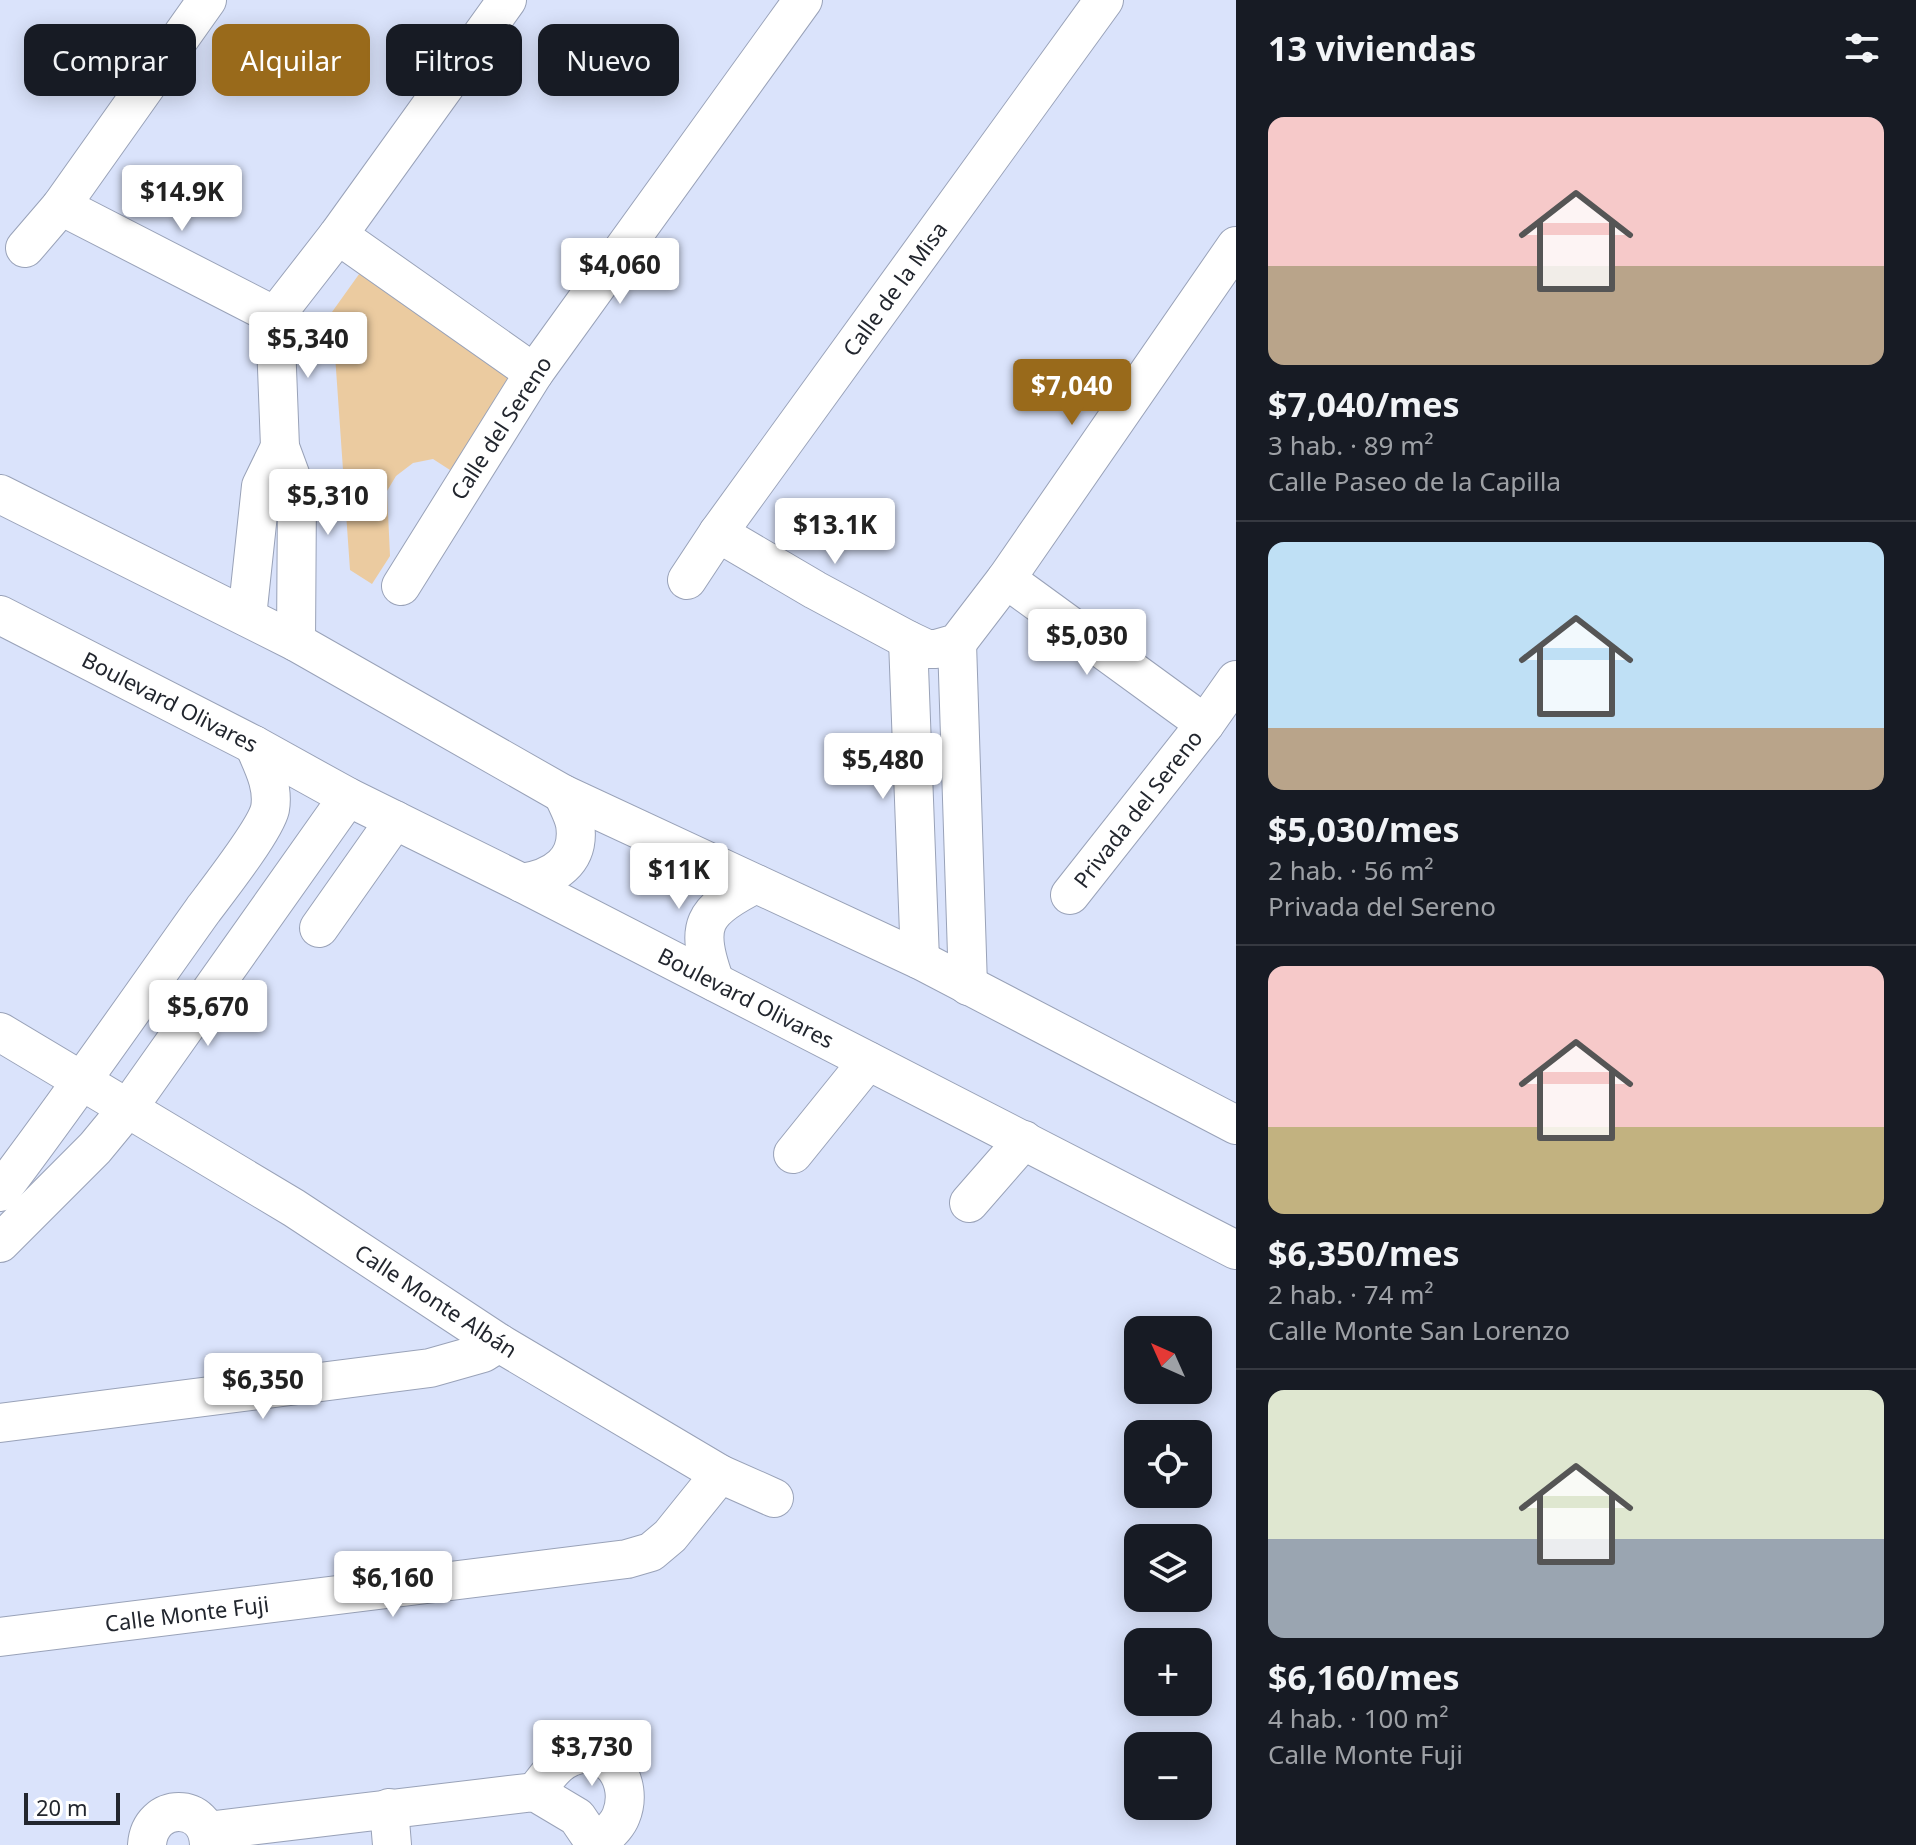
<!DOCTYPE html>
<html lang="es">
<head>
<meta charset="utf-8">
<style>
	:root { --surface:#171b24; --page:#242831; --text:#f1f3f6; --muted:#9ea1a6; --line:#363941; --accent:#996a1b }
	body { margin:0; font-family:"Noto Sans",sans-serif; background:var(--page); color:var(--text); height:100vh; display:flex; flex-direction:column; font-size:30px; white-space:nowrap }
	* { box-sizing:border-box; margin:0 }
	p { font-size:26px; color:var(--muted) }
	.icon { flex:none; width:44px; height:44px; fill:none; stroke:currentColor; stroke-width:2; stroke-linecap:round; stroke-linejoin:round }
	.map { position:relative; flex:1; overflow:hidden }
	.side { display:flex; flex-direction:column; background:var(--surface); width:680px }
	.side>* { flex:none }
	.guide { position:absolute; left:24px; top:24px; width:760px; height:72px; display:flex; gap:16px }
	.needle { width:52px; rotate:315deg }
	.buttons { position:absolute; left:1124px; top:1316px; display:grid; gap:16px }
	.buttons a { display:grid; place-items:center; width:88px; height:88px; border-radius:16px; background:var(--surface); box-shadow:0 4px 20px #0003; font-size:40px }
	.scale { position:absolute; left:24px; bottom:20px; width:96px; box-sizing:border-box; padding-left:8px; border:4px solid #22262e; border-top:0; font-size:22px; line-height:28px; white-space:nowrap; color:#22262e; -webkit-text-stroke:6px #fff; paint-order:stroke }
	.price { position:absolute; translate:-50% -68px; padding:0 18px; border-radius:8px; background:#fff; color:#222; font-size:26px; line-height:52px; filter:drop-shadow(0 2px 4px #0008) }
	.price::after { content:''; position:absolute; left:50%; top:48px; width:24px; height:18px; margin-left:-12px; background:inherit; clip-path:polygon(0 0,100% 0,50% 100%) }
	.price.active { background:var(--accent); color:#fff }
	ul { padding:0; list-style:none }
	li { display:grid; align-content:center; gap:16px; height:424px; padding:0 32px }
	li+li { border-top:2px solid var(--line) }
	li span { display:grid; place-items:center; height:248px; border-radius:16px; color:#555 }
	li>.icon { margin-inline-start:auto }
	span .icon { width:144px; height:144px; fill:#fffc; stroke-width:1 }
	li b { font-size:34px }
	h2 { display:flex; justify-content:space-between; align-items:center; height:96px; padding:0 32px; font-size:34px }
	.chip { padding:0 28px; border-radius:16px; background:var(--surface); box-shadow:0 4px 20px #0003; font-size:28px; line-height:72px }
	.chip.active { background:var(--accent); color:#fff }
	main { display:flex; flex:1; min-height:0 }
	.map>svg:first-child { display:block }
	.green { fill:#ebcba0 }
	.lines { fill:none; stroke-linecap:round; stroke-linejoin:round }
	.minor-casing { stroke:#99a2b8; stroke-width:40 }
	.minor { stroke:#fff; stroke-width:38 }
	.labels { text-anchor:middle; stroke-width:6; stroke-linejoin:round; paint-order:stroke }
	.street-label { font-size:22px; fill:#22262e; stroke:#fff }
</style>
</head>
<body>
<main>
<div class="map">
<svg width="1236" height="1845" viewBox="0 0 1236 1845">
	<rect width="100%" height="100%" fill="#dae3fb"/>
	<polygon class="green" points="362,270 516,378 450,470 433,459 413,463 396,476 387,491 390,556 372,584 350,570 332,312"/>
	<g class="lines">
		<defs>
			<g id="minor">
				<polyline points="61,206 275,316"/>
				<polyline points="338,235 534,373"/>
				<polyline points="25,248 61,206 207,0"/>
				<polyline points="275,316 338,235 507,0"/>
				<polyline points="275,316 280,447 297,493 296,642"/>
				<polyline points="0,494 296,642 563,794 920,960 1236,1125"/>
				<polyline points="718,533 815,590 908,640 927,649 936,649 957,643 1006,579 1236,246"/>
				<polyline points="1006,579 1205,724"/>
				<polyline points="687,580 718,533 1104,0"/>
				<polyline points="401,586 534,373 803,0"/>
				<polyline points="0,615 254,745 348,797 522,883 1236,1250"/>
				<polyline points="247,617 261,486 280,447"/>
				<polyline points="908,640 920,960"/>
				<polyline points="957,643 968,986"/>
				<path d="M522,883c31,-5 59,-21 53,-59 -2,-10 -8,-20 -12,-30"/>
				<polyline points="1070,895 1205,724 1236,680"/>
				<polyline points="319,928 395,820"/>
				<path d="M715,982c-21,-57 -13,-71 41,-98"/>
				<polyline points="0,1032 294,1208 499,1343 720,1474 774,1498"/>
				<polyline points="793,1154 868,1061"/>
				<path d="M0,1192c70,-92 136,-188 203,-282 15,-20 62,-80 67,-101 4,-23 -7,-43 -16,-64"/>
				<polyline points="969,1203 1024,1140"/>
				<polyline points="0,1243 95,1148 128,1108 348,797"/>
				<polyline points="0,1423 430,1368 483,1353 499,1343"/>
				<polyline points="0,1637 627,1559 651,1552 670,1536 720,1474"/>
				<path d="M535,1792c11,-13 20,-29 36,-35 37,-16 64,25 50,59 -4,11 -16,20 -24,29"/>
				<polyline points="389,1808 392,1845"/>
				<polyline points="207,1831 535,1792 577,1817 596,1845"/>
				<path d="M147,1845c3,-44 61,-44 62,0"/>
			</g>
		</defs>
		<use href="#minor" class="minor-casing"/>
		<use href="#minor" class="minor"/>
	</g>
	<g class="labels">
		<g class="street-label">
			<text transform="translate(895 289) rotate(-54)" y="8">Calle de la Misa</text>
			<text transform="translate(501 428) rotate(-57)" y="8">Calle del Sereno</text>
			<text transform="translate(170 702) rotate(27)" y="8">Boulevard Olivares</text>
			<text transform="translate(1138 809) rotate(-52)" y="8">Privada del Sereno</text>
			<text transform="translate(746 998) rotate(27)" y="8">Boulevard Olivares</text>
			<text transform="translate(436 1301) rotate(33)" y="8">Calle Monte Albán</text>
			<text transform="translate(187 1614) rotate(-7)" y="8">Calle Monte Fuji</text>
		</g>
	</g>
</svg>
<div class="buttons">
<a><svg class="needle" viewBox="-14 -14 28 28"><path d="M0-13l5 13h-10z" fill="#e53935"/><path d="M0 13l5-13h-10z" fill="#9ea1a6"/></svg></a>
<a><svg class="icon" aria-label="locate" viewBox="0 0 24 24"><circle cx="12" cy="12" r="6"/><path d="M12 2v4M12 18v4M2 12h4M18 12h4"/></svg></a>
<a><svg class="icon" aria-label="layers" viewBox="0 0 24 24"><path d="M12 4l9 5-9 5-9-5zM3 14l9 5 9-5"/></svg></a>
<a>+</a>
<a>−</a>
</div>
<div class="scale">20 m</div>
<b class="price" style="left:182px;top:233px">$14.9K</b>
<b class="price" style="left:620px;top:306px">$4,060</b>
<b class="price" style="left:308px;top:380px">$5,340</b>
<b class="price active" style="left:1072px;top:427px">$7,040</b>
<b class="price" style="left:328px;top:537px">$5,310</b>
<b class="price" style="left:835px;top:566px">$13.1K</b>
<b class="price" style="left:1087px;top:677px">$5,030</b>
<b class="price" style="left:883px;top:801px">$5,480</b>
<b class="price" style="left:679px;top:911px">$11K</b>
<b class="price" style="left:208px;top:1048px">$5,670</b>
<b class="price" style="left:263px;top:1421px">$6,350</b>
<b class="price" style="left:393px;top:1619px">$6,160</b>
<b class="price" style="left:592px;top:1788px">$3,730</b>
<div class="guide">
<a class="chip">Comprar</a>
<a class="chip active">Alquilar</a>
<a class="chip">Filtros</a>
<a class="chip">Nuevo</a>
</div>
</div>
<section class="side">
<h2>13 viviendas<svg class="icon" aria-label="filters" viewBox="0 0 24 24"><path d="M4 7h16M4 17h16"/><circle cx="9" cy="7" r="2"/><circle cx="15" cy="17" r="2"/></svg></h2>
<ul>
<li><span style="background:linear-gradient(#f6c9c9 60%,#b9a48a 0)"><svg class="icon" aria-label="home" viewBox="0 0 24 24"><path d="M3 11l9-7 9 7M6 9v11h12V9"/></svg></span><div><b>$7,040/mes</b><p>3 hab. · 89 m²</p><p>Calle Paseo de la Capilla</p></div></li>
<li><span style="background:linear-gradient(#bfe0f5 75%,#b9a48a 0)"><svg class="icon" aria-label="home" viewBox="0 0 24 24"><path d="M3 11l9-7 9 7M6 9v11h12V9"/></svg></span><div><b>$5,030/mes</b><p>2 hab. · 56 m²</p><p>Privada del Sereno</p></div></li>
<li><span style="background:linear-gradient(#f6c9c9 65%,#c2b280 0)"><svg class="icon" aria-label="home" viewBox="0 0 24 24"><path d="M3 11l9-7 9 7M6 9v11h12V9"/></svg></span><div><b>$6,350/mes</b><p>2 hab. · 74 m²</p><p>Calle Monte San Lorenzo</p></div></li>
<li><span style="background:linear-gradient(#dfe7d0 60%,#9aa5b1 0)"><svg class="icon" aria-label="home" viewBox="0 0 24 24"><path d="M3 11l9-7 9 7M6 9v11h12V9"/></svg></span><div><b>$6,160/mes</b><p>4 hab. · 100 m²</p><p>Calle Monte Fuji</p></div></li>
</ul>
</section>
</main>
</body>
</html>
